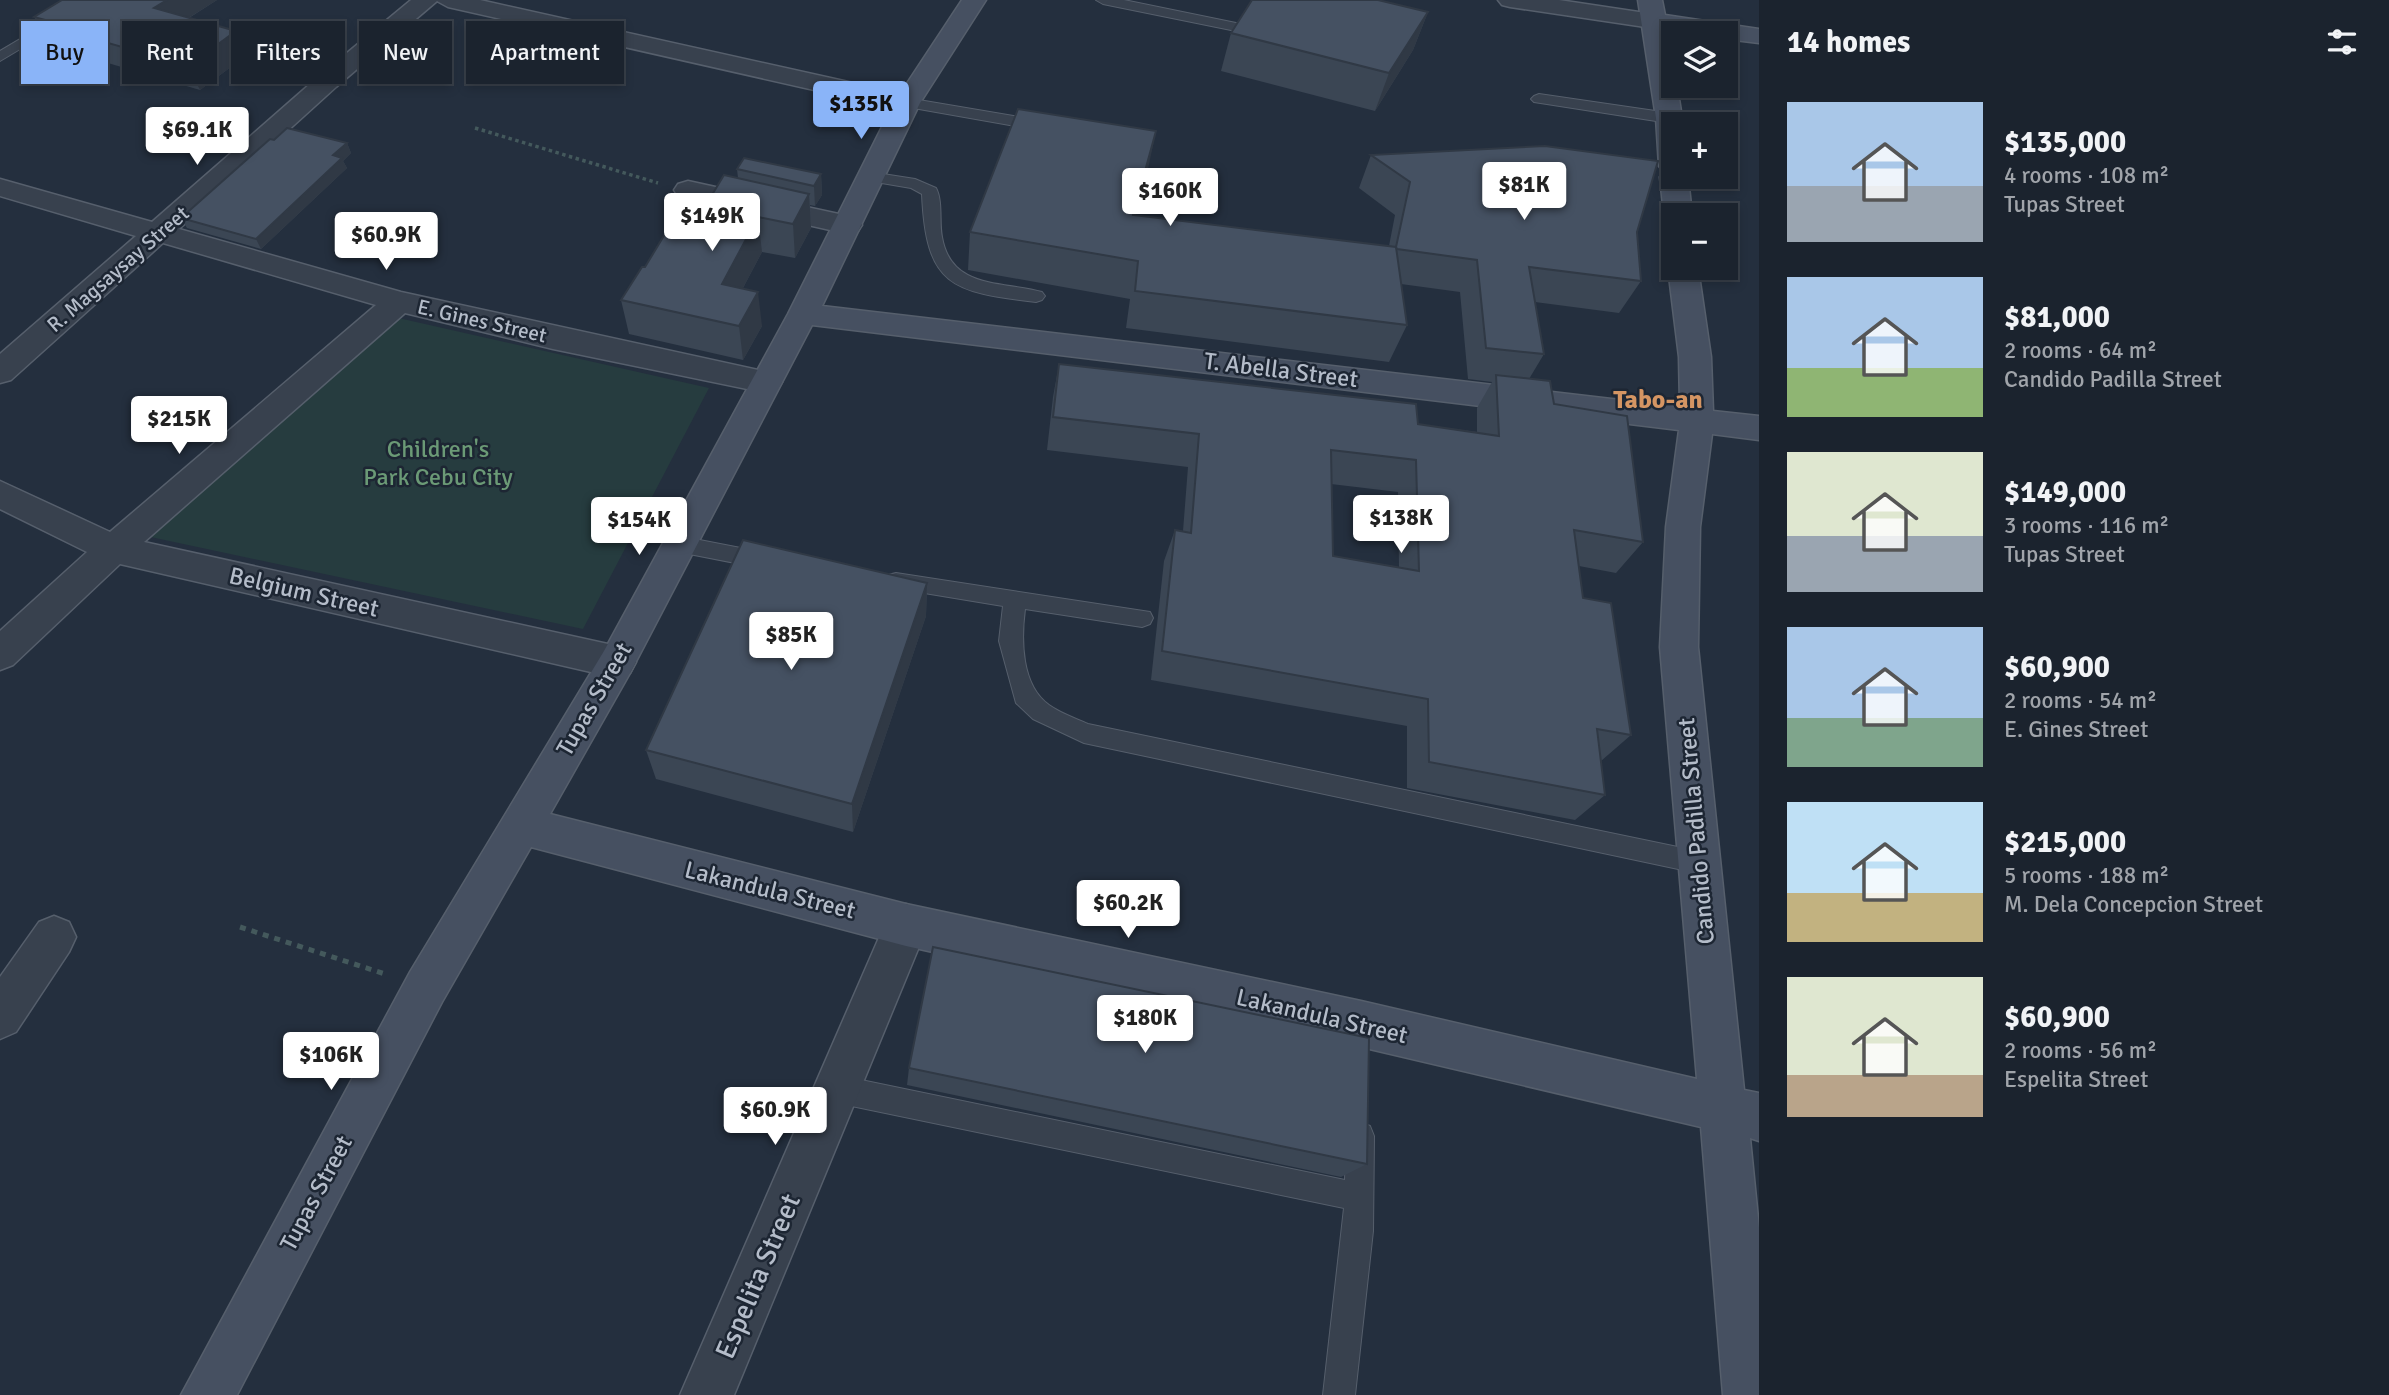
<!DOCTYPE html>
<html lang="en">
<head>
<meta charset="utf-8">
<style>
	:root { --surface:#1b232e; --page:#242b36; --text:#f1f3f6; --muted:#a0a4aa; --line:#39404a; --accent:#8ab4f8 }
	body { margin:0; font-family:Signika,sans-serif; background:var(--page); color:var(--text); height:100vh; display:flex; flex-direction:column; font-size:26px; white-space:nowrap }
	* { box-sizing:border-box; margin:0 }
	p { font-size:23px; color:var(--muted) }
	.icon { flex:none; width:38px; height:38px; fill:none; stroke:currentColor; stroke-width:2; stroke-linecap:round; stroke-linejoin:round }
	.map { position:relative; flex:1; overflow:hidden }
	.side { display:flex; flex-direction:column; background:var(--surface); width:630px }
	.side>* { flex:none }
	.top-card { position:absolute; left:21px; top:21px; width:665px; height:63px; display:flex; gap:14px }
	.tools { position:absolute; left:1661px; top:21px; display:grid; gap:14px }
	.tools a { display:grid; place-items:center; width:77px; height:77px; border-radius:0px; background:var(--surface); box-shadow:0 4px 10px #0003,0 0 0 2px var(--line); font-size:35px }
	.price { position:absolute; translate:-50% -60px; padding:0 16px; border-radius:7px; background:#fff; color:#222; font-size:23px; line-height:46px; filter:drop-shadow(0 2px 4px #0008) }
	.price::after { content:''; position:absolute; left:50%; top:42px; width:21px; height:16px; margin-left:-10px; background:inherit; clip-path:polygon(0 0,100% 0,50% 100%) }
	.price.selected { background:var(--accent); color:#111 }
	ul { padding:0; list-style:none }
	li { display:flex; align-items:center; gap:21px; height:175px; padding:0 28px }
	li span { display:grid; place-items:center; flex:none; width:196px; height:140px; border-radius:0px; color:#555 }
	li>.icon { margin-inline-start:auto }
	span .icon { width:84px; height:84px; fill:#fffc; stroke-width:1 }
	li b { font-size:30px }
	h2 { display:flex; justify-content:space-between; align-items:center; height:84px; padding:0 28px; font-size:30px }
	.tag { padding:0 24px; border-radius:0px; background:var(--surface); box-shadow:0 4px 10px #0003,0 0 0 2px var(--line); font-size:24px; line-height:63px }
	.tag.selected { background:var(--accent); color:#111 }
	main { display:flex; flex:1; min-height:0 }
	.map>svg:first-child { display:block }
	.green { fill:#263c3f }
	.lines { fill:none; stroke-linecap:round; stroke-linejoin:round }
	.lane-casing { stroke:#565f6c; stroke-width:2 }
	.street-casing { stroke:#565f6c; stroke-width:3 }
	.secondary-casing { stroke:#565f6c; stroke-width:3 }
	.path-far1 { stroke:#44595c; stroke-width:3.5; stroke-dasharray:3.5 3.5; stroke-linecap:butt }
	.path { stroke:#44595c; stroke-width:5; stroke-dasharray:6 6; stroke-linecap:butt }
	.lane { fill:#38414e; fill-rule:evenodd }
	.street { fill:#38414e; fill-rule:evenodd }
	.secondary { fill:#465061; fill-rule:evenodd }
	.wall { fill:#3b4654; fill-rule:evenodd }
	.shaded-wall { fill:#303945 }
	.building { fill:#455162; stroke:#303945; stroke-width:2; fill-rule:evenodd }
	.labels { text-anchor:middle; stroke-width:5; stroke-linejoin:round; paint-order:stroke }
	.far-street-label { font-size:21px; fill:#b4bcc9; stroke:#1d2633 }
	.street-label { font-size:24px; fill:#b4bcc9; stroke:#1d2633 }
	.park-label { font-size:24px; fill:#6b9a76; stroke:#1d2633 }
	.neighbourhood-label { font-size:26px; font-weight:bold; fill:#d59563; stroke:#1d2633 }
	.near-street-label { font-size:28px; fill:#b4bcc9; stroke:#1d2633 }
</style>
</head>
<body>
<main>
<div class="map">
<svg width="1759" height="1395" viewBox="0 0 1759 1395">
	<rect width="100%" height="100%" fill="#242f3e"/>
	<polygon class="green" points="394,317 709,388 583,629 146,536"/>
	<g class="lines">
		<defs>
			<g id="lane">
				<polygon points="1096,0 1124,0 1236,23 1243,27 1236,31 1103,4"/>
				<polygon points="69,10 76,14 74,17 0,61 0,51"/>
				<polygon points="1539,94 1669,113 1677,118 1669,123 1534,102 1531,99 1534,96"/>
				<polygon points="907,98 1043,121 1051,126 1043,131 902,106 899,103 902,100"/>
				<path d="M870,172l45,7 21,9c7,13 3,34 6,49 9,53 61,44 100,55l3,4 -3,4 -6,2c-85,-10 -110,-16 -114,-108l-11,-6 -47,-8 -2,-3 2,-3z"/>
				<polygon points="679,536 766,553 773,555 777,561 773,567 766,569 679,552 672,550 669,544 672,538"/>
				<path d="M896,573l254,39 3,6 -3,6 -8,3 -117,-18c-4,31 -4,76 24,96 11,8 26,13 39,19l609,127 9,3 3,8 -3,8 -9,3 -613,-130 -51,-24 -17,-16 -17,-62 4,-35 -115,-19 -3,-6 3,-6z"/>
				<polygon points="837,1075 1345,1180 1346,1136 1350,1126 1360,1122 1370,1126 1374,1136 1373,1231 1355,1395 1323,1395 1344,1208 837,1103 827,1099 823,1089 827,1079"/>
			</g>
			<g id="street">
				<polygon points="411,0 480,0 907,95 916,97 920,103 916,109 907,111 448,7 437,1 336,87 179,229 401,292 777,374 782,382 777,390 766,393 553,349 405,313 144,542 617,646 630,651 636,662 630,673 617,678 120,564 13,665 0,670 0,631 87,552 0,509 0,481 110,532 376,305 163,243 11,380 0,383 0,354 136,236 0,196 0,179 152,222 318,77"/>
				<polygon points="1498,0 1559,0 1652,14 1661,16 1664,21 1661,26 1652,28 1510,7 1502,5"/>
				<polygon points="688,181 848,216 858,219 862,225 858,231 848,234 678,196 674,190 678,184"/>
				<polygon points="906,904 921,910 928,925 734,1395 680,1395 891,910"/>
				<polygon points="54,916 69,922 76,937 69,952 16,1032 0,1039 0,977 39,922"/>
			</g>
			<g id="secondary">
				<path d="M962,0h24l-66,103 -98,203 858,101 -1,-50 -11,-89 5,-7v7h25l13,89 2,54 46,5v24l-47,-6 -12,93 -2,120 46,443 15,3v48l-9,-3 9,90v167h-36l-22,-268 -340,-80 -455,-101 -375,-99 -89,155 -205,393h-56l229,-423 194,-321 184,-337 106,-211zM812,325l867,105 -13,97 -6,120 37,432 -336,-78 -455,-97 -356,-90 80,-141z"/>
				<polygon points="1638,0 1662,0 1665,15 1759,29 1759,43 1726,39 1726,33 1667,30 1673,65 1673,86 1677,86 1683,124 1673,124 1673,177 1688,177 1692,215 1673,215 1673,223 1668,221 1664,215 1660,177 1664,172 1659,166 1656,118"/>
			</g>
		</defs>
		<use href="#lane" class="lane-casing"/>
		<use href="#street" class="street-casing"/>
		<use href="#secondary" class="secondary-casing"/>
		<polyline class="path-far1" points="475,128 658,183"/>
		<polyline class="path" points="240,927 385,974"/>
		<use href="#lane" class="lane"/>
		<use href="#street" class="street"/>
		<use href="#secondary" class="secondary"/>
	</g>
	<g class="wall">
		<polygon points="62,0 217,0 189,18 236,31 247,55 200,90 101,61 98,55 49,41 34,17"/>
		<polygon points="1428,12 1413,50 1375,111 1221,71 1231,33"/>
		<polygon points="274,140 347,143 351,153 343,161 347,168 261,249 187,228 181,218"/>
		<path d="M1371,155l266,77 4,49 -22,32 -84,-11 9,52 -15,25 25,25 89,138 -27,31 -37,-7 4,32 48,137 -30,26 4,34 -30,25 -168,-32v-62l-256,-46 13,-119 11,-31 8,1 5,-64 -141,-17 6,-53 6,-33 359,60 59,8v-24l15,-26 -24,-3 -8,-87 -59,-8 6,41 -18,37 -263,-34 4,-29 -162,-29 2,-38 178,-63 -13,47 254,30 6,-31 -36,-27zM1331,484l67,8 1,75 -66,-11z"/>
		<polygon points="737,169 821,174 822,195 815,206 810,205 811,228 795,258 762,252 743,288 762,326 743,360 629,334 621,300 645,267 692,228 738,178"/>
		<polygon points="927,583 926,616 853,832 656,779 646,750"/>
		<polygon points="909,1068 1367,1164 1341,1177 907,1085"/>
	</g>
	<g class="shaded-wall">
		<polygon points="167,0 217,0 166,32 154,8"/>
		<polygon points="1428,12 1413,50 1375,111 1389,73"/>
		<polygon points="236,31 247,55 200,90 188,66"/>
		<polygon points="1156,131 1148,169 1125,253 1133,215"/>
		<polygon points="347,143 351,153 343,161 347,168 261,249 256,239 333,155"/>
		<polygon points="821,174 822,195 815,206 814,186"/>
		<polygon points="809,194 811,228 795,258 793,224"/>
		<polygon points="758,217 762,252 727,318 722,284"/>
		<polygon points="758,292 762,326 743,360 739,326"/>
		<polygon points="927,583 926,616 853,832 852,804"/>
	</g>
	<g class="building">
		<polygon points="62,0 167,0 154,8 236,31 188,66 87,37 93,33 34,17"/>
		<polygon points="1252,0 1378,0 1428,12 1389,73 1231,33"/>
		<polygon points="1018,109 1156,131 1133,215 1396,247 1407,325 1135,291 1138,261 970,232"/>
		<polygon points="287,128 347,143 333,155 342,158 256,239 181,218 270,139 274,140"/>
		<polygon points="1545,146 1658,161 1637,232 1641,281 1529,267 1544,354 1486,348 1477,260 1397,249 1396,247 1410,182 1371,155"/>
		<polygon points="744,158 821,174 814,186 737,169"/>
		<polygon points="724,175 809,194 793,224 758,217 722,284 758,292 739,326 621,300 642,267 645,267 671,224 692,228"/>
		<path d="M1059,364l357,40 2,20 81,12 -3,-61 54,6 4,23 73,12 16,126 -69,-12 9,68 28,5 20,132 -34,-6 8,66 -176,-33 -1,-63 -266,-48 13,-121 16,3 8,-99 -146,-17zM1331,450l85,10 3,111 -86,-15z"/>
		<polygon points="743,540 927,583 852,804 646,750"/>
		<polygon points="933,947 1369,1038 1367,1164 909,1068"/>
	</g>
	<g class="labels">
		<g class="far-street-label">
			<text transform="translate(118 269) rotate(-41)" y="7">R. Magsaysay Street</text>
			<text transform="translate(482 321) rotate(13)" y="7">E. Gines Street</text>
		</g>
		<g class="street-label">
			<text transform="translate(1281 370) rotate(7)" y="8">T. Abella Street</text>
			<text transform="translate(304 592) rotate(13)" y="8">Belgium Street</text>
			<text transform="translate(594 699) rotate(-60)" y="8">Tupas Street</text>
			<text transform="translate(1696 831) rotate(-95)" y="8">Candido Padilla Street</text>
			<text transform="translate(770 890) rotate(14)" y="8">Lakandula Street</text>
			<text transform="translate(1322 1016) rotate(13)" y="8">Lakandula Street</text>
			<text transform="translate(316 1193) rotate(-62)" y="8">Tupas Street</text>
		</g>
		<g class="park-label">
			<text x="438" y="457">Children's<tspan x="438" dy="28">Park Cebu City</tspan></text>
		</g>
		<g class="neighbourhood-label">
			<text x="1658" y="408">Tabo-an</text>
		</g>
		<g class="near-street-label">
			<text transform="translate(757 1276) rotate(-67)" y="10">Espelita Street</text>
		</g>
	</g>
</svg>
<div class="tools">
<a><svg class="icon" aria-label="layers" viewBox="0 0 24 24"><path d="M12 4l9 5-9 5-9-5zM3 14l9 5 9-5"/></svg></a>
<a>+</a>
<a>−</a>
</div>
<b class="price selected" style="left:861px;top:141px">$135K</b>
<b class="price" style="left:197px;top:167px">$69.1K</b>
<b class="price" style="left:1524px;top:222px">$81K</b>
<b class="price" style="left:1170px;top:228px">$160K</b>
<b class="price" style="left:712px;top:253px">$149K</b>
<b class="price" style="left:386px;top:272px">$60.9K</b>
<b class="price" style="left:179px;top:456px">$215K</b>
<b class="price" style="left:1401px;top:555px">$138K</b>
<b class="price" style="left:639px;top:557px">$154K</b>
<b class="price" style="left:791px;top:672px">$85K</b>
<b class="price" style="left:1128px;top:940px">$60.2K</b>
<b class="price" style="left:1145px;top:1055px">$180K</b>
<b class="price" style="left:331px;top:1092px">$106K</b>
<b class="price" style="left:775px;top:1147px">$60.9K</b>
<div class="top-card">
<a class="tag selected">Buy</a>
<a class="tag">Rent</a>
<a class="tag">Filters</a>
<a class="tag">New</a>
<a class="tag">Apartment</a>
</div>
</div>
<section class="side">
<h2>14 homes<svg class="icon" aria-label="filters" viewBox="0 0 24 24"><path d="M4 7h16M4 17h16"/><circle cx="9" cy="7" r="2"/><circle cx="15" cy="17" r="2"/></svg></h2>
<ul>
<li><span style="background:linear-gradient(#a9c7e8 60%,#9aa5b1 0)"><svg class="icon" aria-label="home" viewBox="0 0 24 24"><path d="M3 11l9-7 9 7M6 9v11h12V9"/></svg></span><div><b>$135,000</b><p>4 rooms · 108 m²</p><p>Tupas Street</p></div></li>
<li><span style="background:linear-gradient(#a9c7e8 65%,#8fb573 0)"><svg class="icon" aria-label="home" viewBox="0 0 24 24"><path d="M3 11l9-7 9 7M6 9v11h12V9"/></svg></span><div><b>$81,000</b><p>2 rooms · 64 m²</p><p>Candido Padilla Street</p></div></li>
<li><span style="background:linear-gradient(#dfe7d0 60%,#9aa5b1 0)"><svg class="icon" aria-label="home" viewBox="0 0 24 24"><path d="M3 11l9-7 9 7M6 9v11h12V9"/></svg></span><div><b>$149,000</b><p>3 rooms · 116 m²</p><p>Tupas Street</p></div></li>
<li><span style="background:linear-gradient(#a9c7e8 65%,#7fa58c 0)"><svg class="icon" aria-label="home" viewBox="0 0 24 24"><path d="M3 11l9-7 9 7M6 9v11h12V9"/></svg></span><div><b>$60,900</b><p>2 rooms · 54 m²</p><p>E. Gines Street</p></div></li>
<li><span style="background:linear-gradient(#bfe0f5 65%,#c2b280 0)"><svg class="icon" aria-label="home" viewBox="0 0 24 24"><path d="M3 11l9-7 9 7M6 9v11h12V9"/></svg></span><div><b>$215,000</b><p>5 rooms · 188 m²</p><p>M. Dela Concepcion Street</p></div></li>
<li><span style="background:linear-gradient(#dfe7d0 70%,#b9a48a 0)"><svg class="icon" aria-label="home" viewBox="0 0 24 24"><path d="M3 11l9-7 9 7M6 9v11h12V9"/></svg></span><div><b>$60,900</b><p>2 rooms · 56 m²</p><p>Espelita Street</p></div></li>
</ul>
</section>
</main>
</body>
</html>
